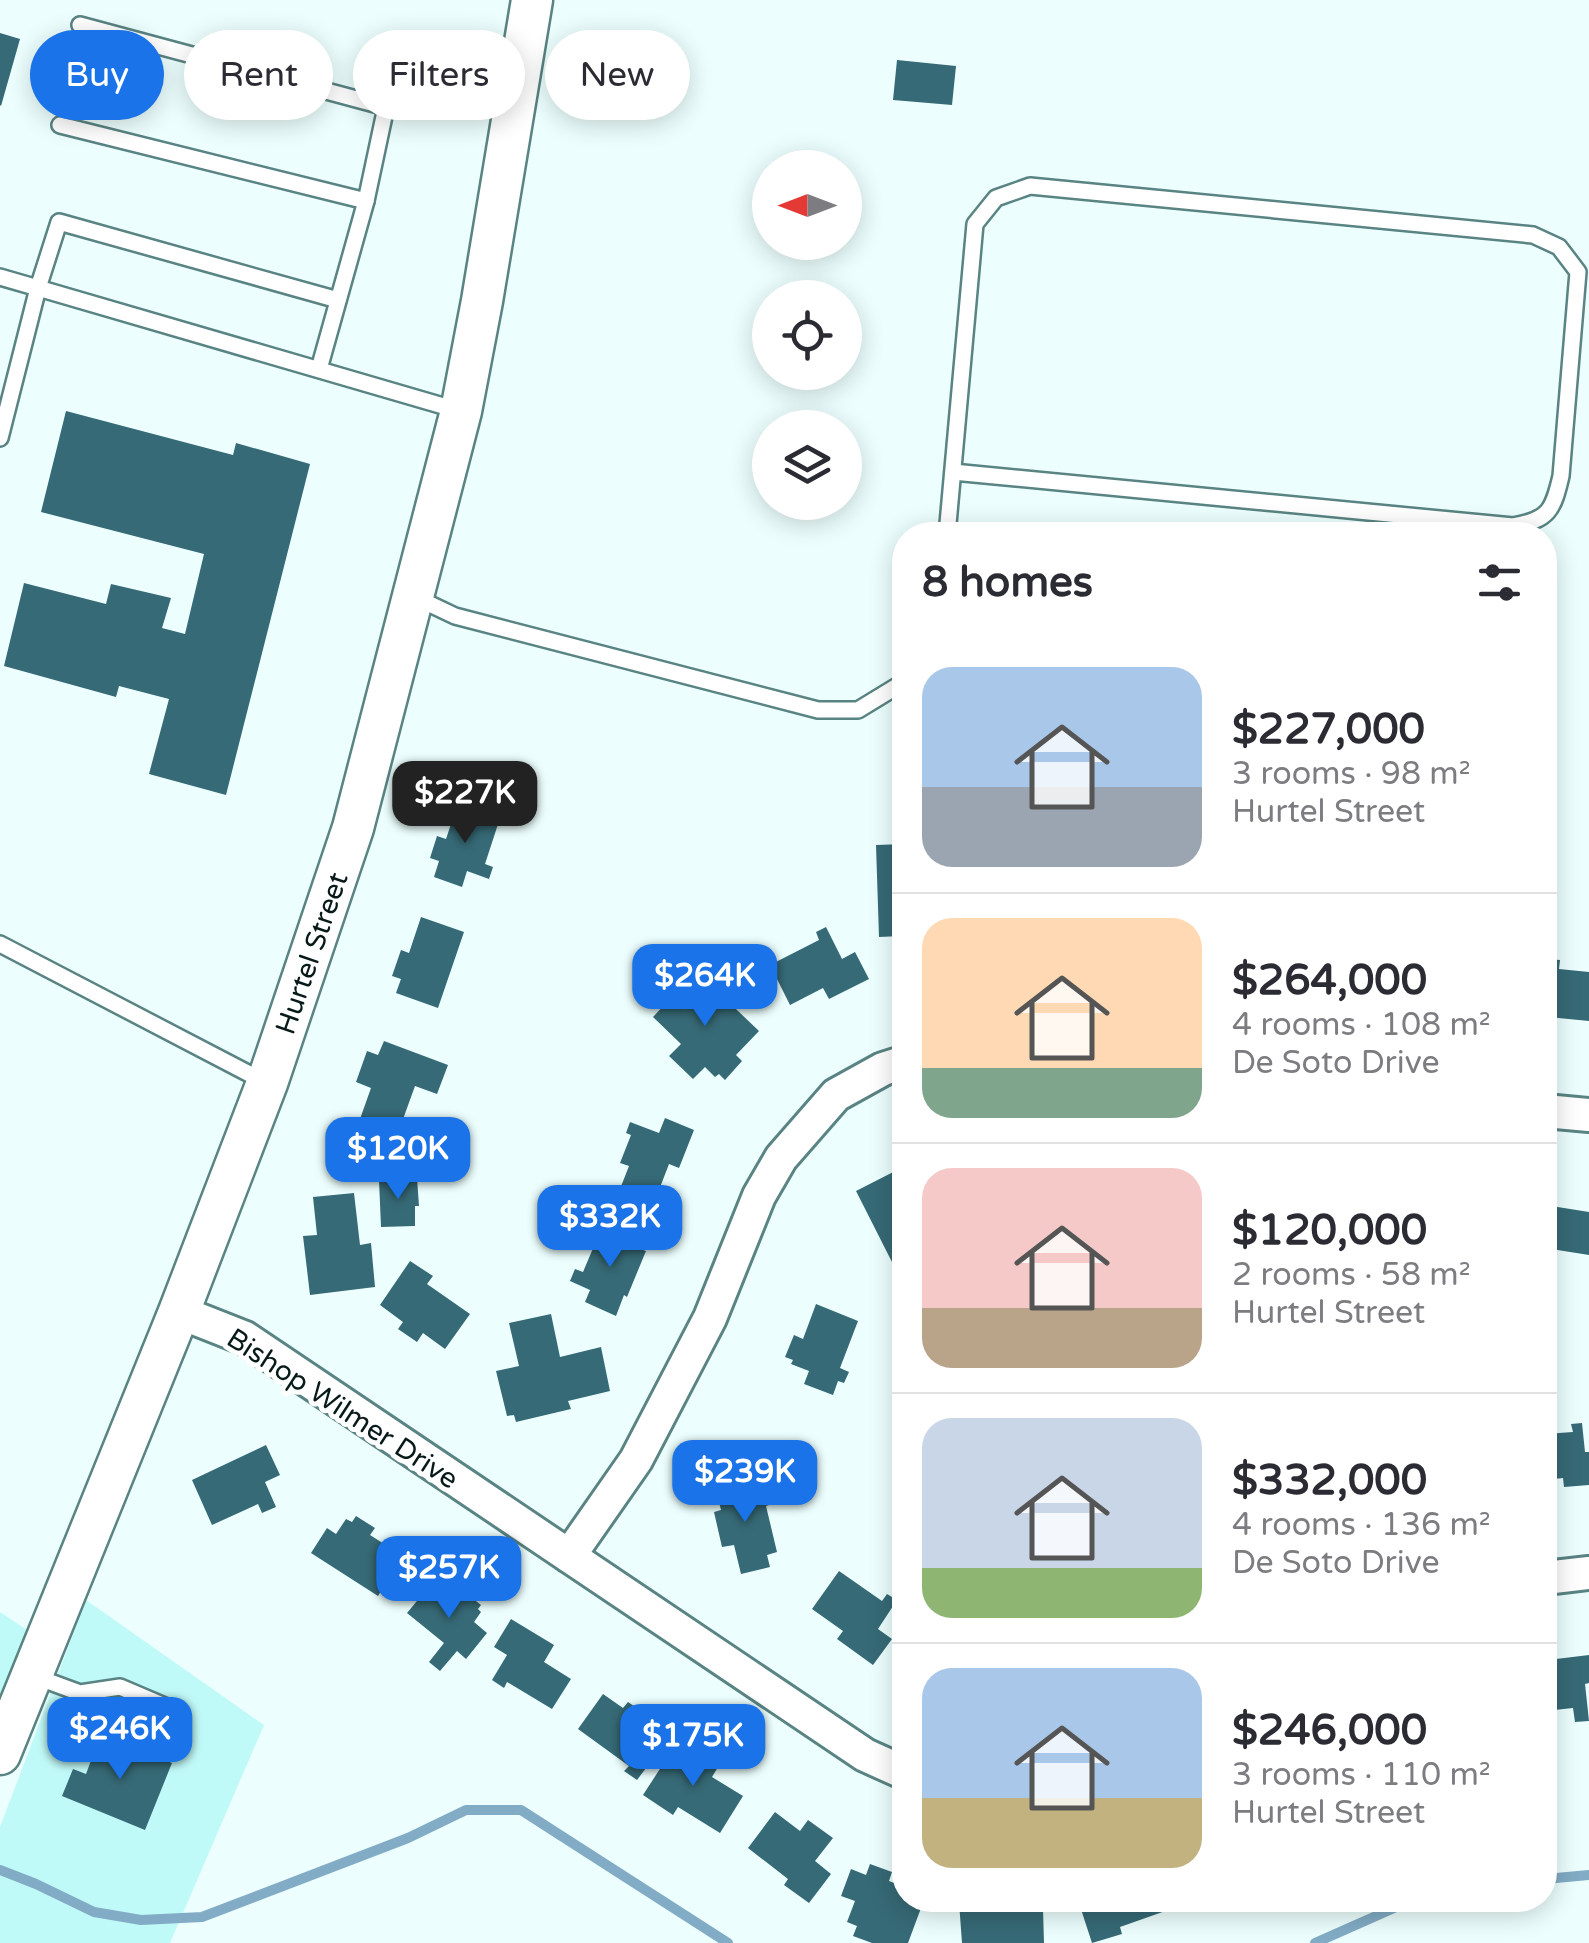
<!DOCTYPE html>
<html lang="en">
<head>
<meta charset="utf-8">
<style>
	:root { --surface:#fff; --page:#f7f7f7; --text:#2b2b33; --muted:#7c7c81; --line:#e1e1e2; --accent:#1a73e8 }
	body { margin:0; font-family:"Varela Round",sans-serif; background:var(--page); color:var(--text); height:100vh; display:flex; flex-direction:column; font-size:38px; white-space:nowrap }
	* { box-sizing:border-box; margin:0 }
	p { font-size:32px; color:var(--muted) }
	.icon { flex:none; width:55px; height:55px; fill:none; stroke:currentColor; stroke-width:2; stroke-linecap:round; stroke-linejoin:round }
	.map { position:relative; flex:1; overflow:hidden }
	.details { position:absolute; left:892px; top:522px; width:665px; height:1390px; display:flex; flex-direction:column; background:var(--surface); border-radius:40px; box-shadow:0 5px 25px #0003 }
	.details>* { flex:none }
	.top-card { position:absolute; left:30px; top:30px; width:712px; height:90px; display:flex; gap:20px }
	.needle { width:65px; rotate:270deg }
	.buttons { position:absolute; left:752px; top:150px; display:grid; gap:20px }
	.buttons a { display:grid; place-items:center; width:110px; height:110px; border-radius:50%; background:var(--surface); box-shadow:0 5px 25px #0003; font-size:50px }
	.price { position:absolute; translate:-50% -85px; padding:0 22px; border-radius:20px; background:var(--accent); color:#fff; font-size:32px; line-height:65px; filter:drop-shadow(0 2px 5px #0008) }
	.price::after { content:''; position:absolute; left:50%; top:60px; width:30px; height:22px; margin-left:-15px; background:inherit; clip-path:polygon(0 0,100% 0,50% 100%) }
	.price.selected { background:#222; color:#fff }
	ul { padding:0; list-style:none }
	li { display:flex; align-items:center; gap:30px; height:250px; padding:0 30px }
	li+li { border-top:2px solid var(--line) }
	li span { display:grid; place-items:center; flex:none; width:280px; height:200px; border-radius:30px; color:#555 }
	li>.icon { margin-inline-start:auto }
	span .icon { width:120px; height:120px; fill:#fffc; stroke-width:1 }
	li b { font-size:42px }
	h2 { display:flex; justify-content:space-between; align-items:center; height:120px; padding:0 30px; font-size:42px }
	.tag { padding:0 35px; border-radius:45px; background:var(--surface); box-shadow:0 5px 25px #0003; font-size:35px; line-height:90px }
	.tag.selected { background:var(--accent); color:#fff }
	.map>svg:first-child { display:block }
	.built { fill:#c0faf8 }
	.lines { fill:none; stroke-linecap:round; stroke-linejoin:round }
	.stream { stroke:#82acc5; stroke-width:10 }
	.building { fill:#366a76 }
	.service-casing { stroke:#598483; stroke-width:20 }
	.minor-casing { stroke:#598483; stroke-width:38 }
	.tertiary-casing { stroke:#598483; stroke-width:45 }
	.service { stroke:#fff; stroke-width:15 }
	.minor { stroke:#fff; stroke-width:32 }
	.tertiary { stroke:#fff; stroke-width:40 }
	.labels { text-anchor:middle; stroke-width:10; stroke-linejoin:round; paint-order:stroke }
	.street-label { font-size:28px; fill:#071918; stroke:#fff }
</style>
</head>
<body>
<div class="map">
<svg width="1589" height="1943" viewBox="0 0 1589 1943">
	<rect width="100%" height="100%" fill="#ecfffe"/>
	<g class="built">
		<polygon points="86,1600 264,1725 170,1943 0,1943 0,1827"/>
		<polygon points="0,1612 30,1632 0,1705"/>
	</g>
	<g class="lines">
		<g class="stream">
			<polyline points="0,1870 36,1884 94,1912 141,1920 202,1917 408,1838 466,1810 521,1810 728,1943"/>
			<polyline points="1545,1879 1589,1875"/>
			<polyline points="1315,1943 1412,1900"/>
		</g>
	</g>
	<g class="building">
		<polygon points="0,33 20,39 1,106 0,105"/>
		<polygon points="897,60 956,66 952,105 893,100"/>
		<polygon points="66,411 233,455 236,443 310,464 226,795 149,774 169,699 119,686 116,697 4,666 24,583 106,604 111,584 171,598 162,628 185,634 204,554 41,512"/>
		<polygon points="458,803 500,818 485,864 493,867 489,879 467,871 462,887 434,877 439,861 430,858 437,836 446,839"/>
		<polygon points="905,844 905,960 901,960 901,936 879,937 876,845"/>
		<polygon points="421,917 464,932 438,1008 396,993 401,979 392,976 401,950 409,953"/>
		<polygon points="826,927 842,959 855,952 869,979 829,999 823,988 790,1005 770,965 819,940 816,932"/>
		<polygon points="1548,959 1560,960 1559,969 1589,972 1589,1021 1548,1017 1549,1010 1545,1010"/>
		<polygon points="696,971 759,1031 736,1055 742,1061 725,1080 719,1074 715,1077 705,1067 693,1079 669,1056 681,1044 653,1017"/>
		<polygon points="384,1041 448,1065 437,1094 415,1086 398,1133 360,1119 371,1088 356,1082 367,1051 378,1055"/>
		<polygon points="665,1118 694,1130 679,1168 669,1164 654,1203 620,1189 629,1166 620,1163 631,1135 626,1133 630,1122 659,1133"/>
		<polygon points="905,1166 905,1221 897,1225 905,1241 905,1257 893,1264 856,1191"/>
		<polygon points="417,1178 419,1206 415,1206 415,1226 381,1227 379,1180"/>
		<polygon points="354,1193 360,1245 371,1243 375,1287 310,1295 303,1236 317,1235 313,1197"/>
		<polygon points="1545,1205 1589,1212 1589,1255 1545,1248"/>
		<polygon points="602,1227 643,1243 640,1249 646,1251 627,1297 624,1295 616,1316 585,1302 590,1290 570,1281 575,1269 583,1272"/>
		<polygon points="410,1261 433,1276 427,1284 470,1314 445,1349 423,1333 417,1342 398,1329 403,1322 380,1305"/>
		<polygon points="816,1304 858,1321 840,1368 849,1372 844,1383 838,1381 833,1395 804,1384 809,1371 791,1364 793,1360 785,1357 794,1335 803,1339"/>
		<polygon points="551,1314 560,1357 601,1347 610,1391 568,1401 571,1409 516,1422 514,1415 507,1416 496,1371 519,1366 509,1323"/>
		<polygon points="1582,1423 1585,1452 1589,1452 1589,1485 1564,1487 1563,1478 1545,1480 1545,1434 1573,1432 1571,1424"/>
		<polygon points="266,1445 280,1475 265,1482 276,1507 262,1513 258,1504 212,1525 192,1480"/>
		<polygon points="745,1479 749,1496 769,1491 772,1504 766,1506 777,1552 767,1555 770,1567 741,1574 734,1545 722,1547 714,1512 721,1510 715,1486"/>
		<polygon points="356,1516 375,1528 370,1535 403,1556 378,1596 311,1553 327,1528 336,1534 346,1519 352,1522"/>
		<polygon points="839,1571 882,1601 887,1594 897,1600 878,1629 892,1639 873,1665 837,1639 843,1631 812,1609"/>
		<polygon points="436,1578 457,1596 462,1590 481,1605 478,1609 481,1612 474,1622 487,1633 466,1659 457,1651 440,1671 429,1662 444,1643 407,1613"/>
		<polygon points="511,1619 554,1645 544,1662 571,1679 552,1709 507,1682 504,1688 492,1680 507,1655 494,1647"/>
		<polygon points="1589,1655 1589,1683 1585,1684 1589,1721 1575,1722 1573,1708 1545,1711 1545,1665 1556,1663 1556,1659"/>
		<polygon points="603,1694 623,1708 628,1702 641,1711 637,1717 654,1729 644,1742 658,1752 637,1780 624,1771 629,1766 578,1729"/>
		<polygon points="101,1734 172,1763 145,1830 62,1796 73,1769 86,1774"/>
		<polygon points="678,1741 718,1767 712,1777 743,1796 720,1833 678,1807 673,1815 643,1795"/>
		<polygon points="775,1812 800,1831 808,1820 833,1838 815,1861 831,1874 809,1903 784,1885 788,1879 748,1848"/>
		<polygon points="870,1864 892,1872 889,1881 905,1887 905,1900 924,1900 908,1943 872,1943 853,1936 857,1926 847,1922 855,1901 841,1896 851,1869 866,1875"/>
		<polygon points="992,1900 1025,1900 1026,1910 1043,1909 1044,1943 962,1943 959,1902"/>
		<polygon points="1078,1900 1168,1900 1171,1909 1120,1927 1122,1934 1092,1943"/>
	</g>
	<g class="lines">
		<defs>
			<g id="service">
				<polyline points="80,25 386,107 366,201 319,369"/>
				<polyline points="60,125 366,201"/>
				<polyline points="0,277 38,288 0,438"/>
				<polyline points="338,300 59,222 38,288 457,410"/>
				<path d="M947,535l28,-311 21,-26 34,-12 503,49 26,12 19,25 -17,204c-8,34 -12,44 -48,50l-560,-54"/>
				<polyline points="415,597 455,616 818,710 858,710 899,685 905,678"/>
				<polyline points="0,944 263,1081"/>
				<polyline points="34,1676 80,1693 120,1687 181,1713"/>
			</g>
			<g id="minor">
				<polyline points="1545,1111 1589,1115"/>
				<polyline points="179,1312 245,1338 865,1755 905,1773"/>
				<polyline points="569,1556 636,1460 710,1318 759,1196 781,1158 836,1095 883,1069 905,1062"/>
				<polyline points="1545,1578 1589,1573"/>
			</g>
			<polyline id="tertiary" points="0,1754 179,1312 267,1083 353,828 461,411 482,301 532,0"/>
		</defs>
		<use href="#service" class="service-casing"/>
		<use href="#minor" class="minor-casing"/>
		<use href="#tertiary" class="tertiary-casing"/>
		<use href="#service" class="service"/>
		<use href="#minor" class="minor"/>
		<use href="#tertiary" class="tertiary"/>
	</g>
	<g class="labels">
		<g class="street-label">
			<text transform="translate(311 953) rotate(-71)" y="10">Hurtel Street</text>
			<text transform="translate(343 1408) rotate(33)" y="10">Bishop Wilmer Drive</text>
		</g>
	</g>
</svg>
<div class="buttons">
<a><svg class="needle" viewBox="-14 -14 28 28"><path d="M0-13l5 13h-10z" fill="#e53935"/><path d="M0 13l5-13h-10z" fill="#7c7c81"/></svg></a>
<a><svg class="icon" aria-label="locate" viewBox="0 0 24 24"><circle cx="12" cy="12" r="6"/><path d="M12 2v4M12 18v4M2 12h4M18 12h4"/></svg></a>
<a><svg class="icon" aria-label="layers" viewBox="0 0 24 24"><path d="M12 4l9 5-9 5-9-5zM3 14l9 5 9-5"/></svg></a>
</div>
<b class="price selected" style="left:465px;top:846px">$227K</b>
<b class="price" style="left:705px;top:1029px">$264K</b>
<b class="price" style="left:398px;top:1202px">$120K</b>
<b class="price" style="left:610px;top:1270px">$332K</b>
<b class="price" style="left:745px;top:1525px">$239K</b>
<b class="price" style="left:449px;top:1621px">$257K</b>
<b class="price" style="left:120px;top:1782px">$246K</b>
<b class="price" style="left:693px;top:1789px">$175K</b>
<div class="top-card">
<a class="tag selected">Buy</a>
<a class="tag">Rent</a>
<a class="tag">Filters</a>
<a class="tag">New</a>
</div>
<section class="details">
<h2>8 homes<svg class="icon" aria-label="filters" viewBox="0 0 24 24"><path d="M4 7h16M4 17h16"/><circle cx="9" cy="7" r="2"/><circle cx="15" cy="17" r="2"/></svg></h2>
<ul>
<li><span style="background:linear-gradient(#a9c7e8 60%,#9aa5b1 0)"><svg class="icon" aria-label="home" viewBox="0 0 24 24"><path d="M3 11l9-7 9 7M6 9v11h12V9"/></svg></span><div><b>$227,000</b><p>3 rooms · 98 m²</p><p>Hurtel Street</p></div></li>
<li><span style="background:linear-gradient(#ffd9b3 75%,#7fa58c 0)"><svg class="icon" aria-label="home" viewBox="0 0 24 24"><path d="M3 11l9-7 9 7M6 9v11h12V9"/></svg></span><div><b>$264,000</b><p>4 rooms · 108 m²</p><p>De Soto Drive</p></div></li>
<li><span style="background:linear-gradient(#f6c9c9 70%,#b9a48a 0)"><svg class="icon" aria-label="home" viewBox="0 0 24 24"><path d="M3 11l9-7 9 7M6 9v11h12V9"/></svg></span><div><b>$120,000</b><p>2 rooms · 58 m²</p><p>Hurtel Street</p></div></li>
<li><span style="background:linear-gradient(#c9d6e8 75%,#8fb573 0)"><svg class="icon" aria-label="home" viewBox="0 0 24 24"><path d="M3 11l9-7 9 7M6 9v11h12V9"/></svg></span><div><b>$332,000</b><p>4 rooms · 136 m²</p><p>De Soto Drive</p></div></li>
<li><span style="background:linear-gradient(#a9c7e8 65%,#c2b280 0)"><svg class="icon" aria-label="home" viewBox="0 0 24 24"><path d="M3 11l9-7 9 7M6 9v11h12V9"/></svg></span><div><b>$246,000</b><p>3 rooms · 110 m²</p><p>Hurtel Street</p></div></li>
</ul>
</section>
</div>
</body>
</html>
